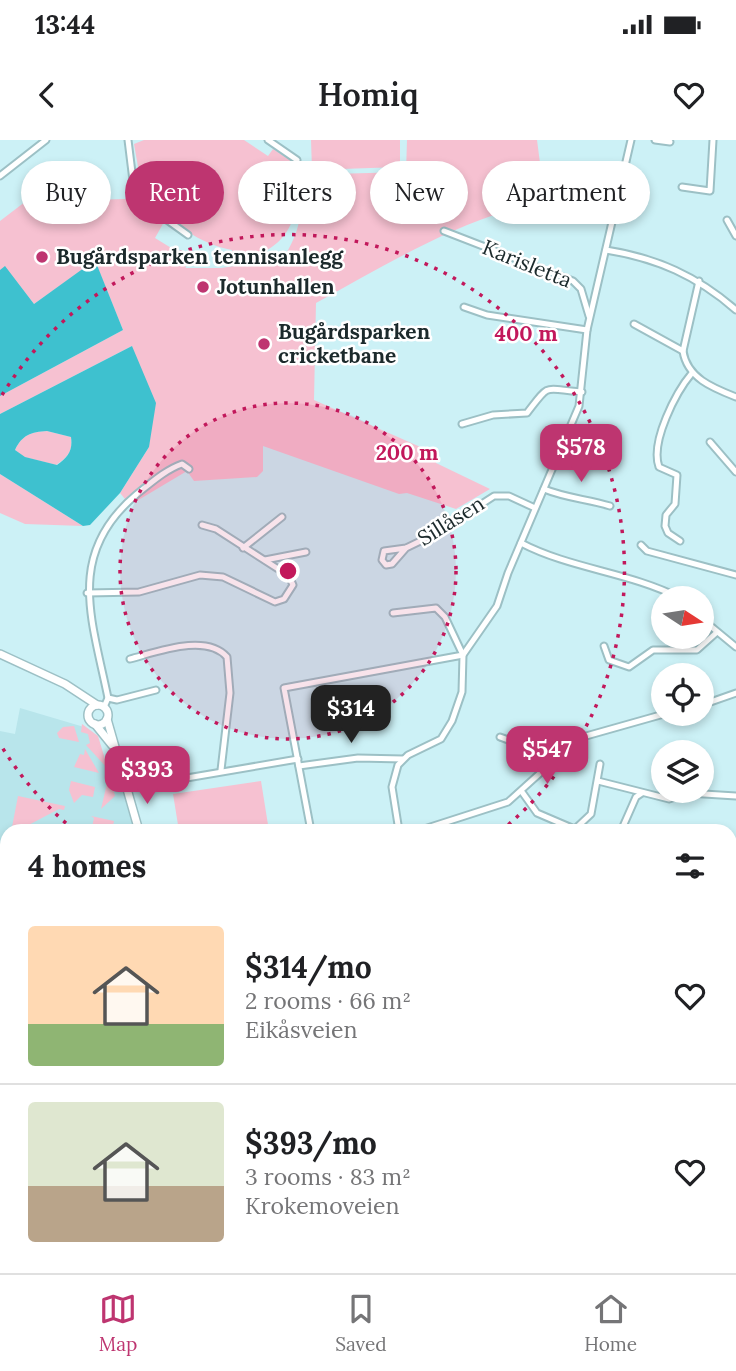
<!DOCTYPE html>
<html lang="en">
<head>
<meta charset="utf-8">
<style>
	:root { --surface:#fff; --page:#f6f6f6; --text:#202124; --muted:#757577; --line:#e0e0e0; --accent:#be3570 }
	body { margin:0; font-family:Lora,serif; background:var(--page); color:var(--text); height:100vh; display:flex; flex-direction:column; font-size:26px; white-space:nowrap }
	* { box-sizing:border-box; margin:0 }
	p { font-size:23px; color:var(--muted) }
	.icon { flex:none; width:38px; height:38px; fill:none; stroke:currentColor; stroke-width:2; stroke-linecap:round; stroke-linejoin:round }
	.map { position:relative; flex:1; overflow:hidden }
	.sheet { position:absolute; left:0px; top:684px; width:737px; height:450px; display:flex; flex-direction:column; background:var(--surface); border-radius:21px 21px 0 0; box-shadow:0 4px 10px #0003 }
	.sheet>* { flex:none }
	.banner { position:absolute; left:21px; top:21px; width:695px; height:63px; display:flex; gap:14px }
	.needle { width:46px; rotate:102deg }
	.tools { position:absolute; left:651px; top:446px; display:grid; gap:14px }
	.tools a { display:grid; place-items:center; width:63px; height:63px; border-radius:50%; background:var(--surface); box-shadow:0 4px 10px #0003; font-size:35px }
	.price { position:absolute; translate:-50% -60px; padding:0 16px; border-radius:14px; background:var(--accent); color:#fff; font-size:23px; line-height:46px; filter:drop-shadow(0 2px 4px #0008) }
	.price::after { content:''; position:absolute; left:50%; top:42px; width:21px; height:16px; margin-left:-10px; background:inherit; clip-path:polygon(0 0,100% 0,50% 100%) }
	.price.current { background:#222; color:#fff }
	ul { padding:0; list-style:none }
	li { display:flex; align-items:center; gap:21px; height:175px; padding:0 28px }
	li+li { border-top:2px solid var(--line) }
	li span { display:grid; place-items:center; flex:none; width:196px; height:140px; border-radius:7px; color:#555 }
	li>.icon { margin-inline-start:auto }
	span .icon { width:84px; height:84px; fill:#fffc; stroke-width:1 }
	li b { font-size:30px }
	h2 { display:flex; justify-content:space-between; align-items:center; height:84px; padding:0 28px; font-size:30px }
	.tag { padding:0 24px; border-radius:32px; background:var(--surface); box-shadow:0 4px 10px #0003; font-size:24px; line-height:63px }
	.tag.current { background:var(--accent); color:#fff }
	.status { display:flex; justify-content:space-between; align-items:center; height:49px; padding:0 35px; background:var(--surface); direction:ltr }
	.status svg { height:19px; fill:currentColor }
	header { display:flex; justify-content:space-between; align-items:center; height:91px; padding:0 28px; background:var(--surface); font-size:32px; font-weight:600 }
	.tabs { display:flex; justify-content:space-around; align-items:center; height:98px; border-top:2px solid var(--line); background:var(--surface); font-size:19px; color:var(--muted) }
	.tabs a { display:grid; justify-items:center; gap:4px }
	.tabs .current { color:var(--accent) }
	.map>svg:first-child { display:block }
	.built { fill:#b8e5eb }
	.green { fill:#f6c1d1 }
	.water { fill:#3ec1cf; fill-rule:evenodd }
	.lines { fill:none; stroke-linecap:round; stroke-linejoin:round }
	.minor-casing { stroke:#9cc0c5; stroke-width:9 }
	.major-casing { stroke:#9cc0c5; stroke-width:10 }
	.minor { stroke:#fff; stroke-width:5 }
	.major { stroke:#fff; stroke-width:7 }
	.rail-casing { stroke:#70888c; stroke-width:4.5 }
	.rail { stroke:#fff; stroke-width:2; stroke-dasharray:5; stroke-linecap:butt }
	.ring { fill:none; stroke:#c2185b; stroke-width:3.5; stroke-dasharray:3.5 7 }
	.poi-dot { fill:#be3570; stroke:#fff; stroke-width:2.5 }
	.labels { text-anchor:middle; stroke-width:5; stroke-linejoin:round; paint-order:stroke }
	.poi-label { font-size:21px; font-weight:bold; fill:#1c2a2c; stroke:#fff; text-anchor:start }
	.street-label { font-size:21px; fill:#1c2a2c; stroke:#fff }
	.centre { fill:#c2185b; stroke:#fff; stroke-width:3.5 }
	.ring-label { font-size:21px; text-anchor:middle; font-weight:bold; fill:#c2185b; stroke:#fff; stroke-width:5; stroke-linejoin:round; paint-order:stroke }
</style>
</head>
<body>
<div class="status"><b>13:44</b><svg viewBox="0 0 49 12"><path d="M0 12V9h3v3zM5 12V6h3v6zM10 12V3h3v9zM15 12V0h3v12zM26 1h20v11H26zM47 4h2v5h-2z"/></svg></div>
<header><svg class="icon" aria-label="back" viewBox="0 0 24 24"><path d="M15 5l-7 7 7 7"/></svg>Homiq<svg class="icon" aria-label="heart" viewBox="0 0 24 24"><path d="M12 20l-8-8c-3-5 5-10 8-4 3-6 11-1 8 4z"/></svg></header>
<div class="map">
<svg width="736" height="1133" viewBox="0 0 736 1133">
	<rect width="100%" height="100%" fill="#ccf1f6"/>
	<g class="built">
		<polygon points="20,568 84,587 123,647 134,691 7,691 7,750 0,745 0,591 15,594"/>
		<polygon points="42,1127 127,1127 128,1133 39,1133"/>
	</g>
	<g class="green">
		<path d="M144,0h100l24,16 5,-7 23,15 -7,10c21,43 -11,87 -56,83l-1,-7c-31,-5 -61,-29 -85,-48l4,-6 -11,-18 -6,-34z"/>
		<polygon points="311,0 400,0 400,27 312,30"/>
		<path d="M407,0h130l6,46 -12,18c-77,19 -146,61 -215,99l-2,97 120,53 2,10 54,26 -34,20 -49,-16 -8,1 -136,-48v25l-6,6 -63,4 -7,-10 -57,34 -10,-12 29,-46 -17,-101 -132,68v-18l123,-66 -28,-69 -61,43 -29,-37 -5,3v-49l68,-52 22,31 35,-1 39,23 -9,16 26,16 5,14h35l62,-9c19,-32 21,-48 12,-84l111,-3z"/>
		<path d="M47,291l24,6c2,14 -3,20 -15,28l-32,-8 -9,-7c7,-15 16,-18 32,-19z"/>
		<polygon points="0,334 83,386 25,384 0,373"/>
		<polygon points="82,584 98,596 108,629 86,605 90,603 88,594 81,592"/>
		<polygon points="74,586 79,602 59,598 57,593 63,587"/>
		<polygon points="85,609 99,633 74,627 80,614 84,615"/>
		<polygon points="110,637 115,656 101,669 108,639"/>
		<polygon points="71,641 95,647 93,657 82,655 74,663 69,650"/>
		<polygon points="261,641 269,691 179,691 173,654"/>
		<polygon points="18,656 65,666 64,670 59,669 21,689 12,687"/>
		<polygon points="91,676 114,681 112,691 91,691 94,678"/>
		<polygon points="0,885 7,889 7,1037 0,1043"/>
	</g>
	<g class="water">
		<polygon points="95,120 123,190 0,256 0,130 5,126 34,164"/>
		<path d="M132,206l24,57 -7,44 -29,46 -30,32 -7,1 -83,-52v-60zM47,291l24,6c2,14 -3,20 -14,28l-32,-8 -10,-7c7,-15 16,-18 32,-19z"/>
	</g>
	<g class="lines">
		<defs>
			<g id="minor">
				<polyline points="128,0 135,57 188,95"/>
				<polyline points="268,0 297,20"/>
				<polyline points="655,0 670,2"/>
				<polyline points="0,36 46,0"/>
				<polyline points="682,47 710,51 713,0"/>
				<polyline points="727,80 736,96"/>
				<polyline points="444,91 573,141 581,149 589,176"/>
				<path d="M606,110c51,8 91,26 130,60"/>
				<path d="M699,141l-16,70c4,27 30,37 53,46"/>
				<polyline points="464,167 487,175 587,190"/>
				<polyline points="634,184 683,211"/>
				<path d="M462,284l31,-9 34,-2c24,-31 15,-24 55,-21"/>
				<polyline points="710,302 736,332"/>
				<path d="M544,349c22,9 43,10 66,17"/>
				<path d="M680,401l-12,-8 -3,-7 1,-11 9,-11 2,-29 -18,-8c-9,-25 17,-75 33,-94"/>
				<path d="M521,403c50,26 108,29 159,55"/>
				<polyline points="641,405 647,411 736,435"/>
				<polyline points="243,408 282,377"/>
				<polyline points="406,408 392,424 386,425 382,420 384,411 406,408 437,393 494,356 509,356 535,368"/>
				<polyline points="265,420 306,412"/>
				<polyline points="87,453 139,452 200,435 223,437 275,462 284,459 293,445 289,436 216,389 202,385"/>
				<polyline points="702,479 736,507"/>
				<polyline points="604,506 609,520 629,527 653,510 697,510 716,493"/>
				<path d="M130,519c27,-7 76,-26 97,-2l3,36 -9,77"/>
				<polyline points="108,558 117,560 156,550"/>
				<polyline points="702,565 736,553"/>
				<path d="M104,567l4,-9c-16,-79 -43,-144 29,-204 14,-11 28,-24 45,-30l7,5"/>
				<polyline points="500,597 555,617"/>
				<polyline points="299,626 358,618 403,619"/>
				<polyline points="598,641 669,659 688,653 736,656"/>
				<polyline points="128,648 298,619"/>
				<polyline points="522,652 537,673 579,691"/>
				<polyline points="575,689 591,674 600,624"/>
				<polyline points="311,691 284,548 463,515 445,477 436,468 393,473"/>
				<polyline points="399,691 392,647 398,625 408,615 441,599 452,581 462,552 463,515 497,466 508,433 579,266 587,190 631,0"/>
				<polyline points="418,691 508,662 579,598 664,574"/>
				<polyline points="621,691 636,657 642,653"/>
				<polyline points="730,725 736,726"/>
				<polyline points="730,753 736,754"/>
				<polyline points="730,773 736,774"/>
				<polyline points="730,783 736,782"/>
				<polyline points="730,806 736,806"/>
				<polyline points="0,850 7,847"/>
				<polyline points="0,885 7,889"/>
				<polyline points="730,886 736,882"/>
				<polyline points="730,989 736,980"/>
				<polyline points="730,1000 736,1003"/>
				<polyline points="0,1052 7,1059"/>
				<polyline points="730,1105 736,1105"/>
				<polyline points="0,1120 7,1113"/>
				<polyline points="0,1123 12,1133"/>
				<polyline points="711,1127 712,1133"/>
				<polyline points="103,1133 107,1127"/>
				<polyline points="526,1133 532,1127"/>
				<polyline points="594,1133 620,1127"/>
			</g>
			<g id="major">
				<polyline points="0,514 65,544 97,565"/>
				<circle cx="98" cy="575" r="10"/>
				<polyline points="107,579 139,691"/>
				<polyline points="95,584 112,605"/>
				<polyline points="0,776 7,781"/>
				<polyline points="730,1032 736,1036"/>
				<polyline points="248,1127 250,1133"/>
				<polyline points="333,1133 355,1127"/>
				<polyline points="359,1133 377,1127"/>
			</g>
		</defs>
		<use href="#minor" class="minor-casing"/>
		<use href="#major" class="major-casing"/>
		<use href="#minor" class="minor"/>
		<use href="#major" class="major"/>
		<defs>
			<g id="rail">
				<polyline points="0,757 7,762"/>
				<polyline points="356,1127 357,1133"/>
			</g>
		</defs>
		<use href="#rail" class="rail-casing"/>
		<use href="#rail" class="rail"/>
	</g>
	<circle cx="288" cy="431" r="168" fill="#c2185b" fill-opacity=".12"/>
	<g class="ring">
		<circle cx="288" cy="431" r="168"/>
		<path d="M74 690A336 336 0 0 1 2 607M2 255A336 336 0 1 1 502 690"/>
	</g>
	<g class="poi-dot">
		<circle cx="42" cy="117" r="7"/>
		<circle cx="203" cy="147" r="7"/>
		<circle cx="264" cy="204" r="7"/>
	</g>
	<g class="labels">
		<g class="poi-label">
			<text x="56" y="124">Bugårdsparken tennisanlegg</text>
			<text x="217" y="154">Jotunhallen</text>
			<text x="278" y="199">Bugårdsparken<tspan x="278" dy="24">cricketbane</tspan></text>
		</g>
		<g class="street-label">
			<text transform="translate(527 124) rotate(22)" y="7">Karisletta</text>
			<text transform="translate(451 381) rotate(-32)" y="7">Sillåsen</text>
		</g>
	</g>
	<circle cx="288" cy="431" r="10" class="centre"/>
	<g class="ring-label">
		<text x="526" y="201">400 m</text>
		<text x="407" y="320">200 m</text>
	</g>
</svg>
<div class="tools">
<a><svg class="needle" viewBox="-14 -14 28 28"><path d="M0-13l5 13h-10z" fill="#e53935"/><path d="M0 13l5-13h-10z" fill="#757577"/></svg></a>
<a><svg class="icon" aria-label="locate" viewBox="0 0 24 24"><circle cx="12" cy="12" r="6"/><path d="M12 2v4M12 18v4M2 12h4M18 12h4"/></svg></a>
<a><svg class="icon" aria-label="layers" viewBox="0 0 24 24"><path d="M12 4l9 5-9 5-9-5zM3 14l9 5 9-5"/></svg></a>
</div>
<b class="price" style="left:581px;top:344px">$578</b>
<b class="price current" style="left:351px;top:605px">$314</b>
<b class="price" style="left:547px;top:646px">$547</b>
<b class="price" style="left:147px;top:666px">$393</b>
<div class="banner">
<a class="tag">Buy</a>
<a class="tag current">Rent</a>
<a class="tag">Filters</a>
<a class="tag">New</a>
<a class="tag">Apartment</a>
</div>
<section class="sheet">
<h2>4 homes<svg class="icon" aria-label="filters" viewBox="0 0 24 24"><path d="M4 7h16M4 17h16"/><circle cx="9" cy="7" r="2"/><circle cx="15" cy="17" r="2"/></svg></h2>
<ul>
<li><span style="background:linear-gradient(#ffd9b3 70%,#8fb573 0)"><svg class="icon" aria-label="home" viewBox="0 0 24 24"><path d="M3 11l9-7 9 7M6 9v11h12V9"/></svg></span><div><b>$314/mo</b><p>2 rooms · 66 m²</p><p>Eikåsveien</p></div><svg class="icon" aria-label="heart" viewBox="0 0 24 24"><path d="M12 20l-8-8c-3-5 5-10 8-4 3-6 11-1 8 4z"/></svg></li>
<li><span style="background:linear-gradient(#dfe7d0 60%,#b9a48a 0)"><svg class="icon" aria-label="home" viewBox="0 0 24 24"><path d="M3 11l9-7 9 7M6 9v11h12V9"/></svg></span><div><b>$393/mo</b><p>3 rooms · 83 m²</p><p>Krokemoveien</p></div><svg class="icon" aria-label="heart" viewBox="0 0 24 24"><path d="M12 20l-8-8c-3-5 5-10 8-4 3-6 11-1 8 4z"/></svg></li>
</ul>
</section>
</div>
<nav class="tabs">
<a class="current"><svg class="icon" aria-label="map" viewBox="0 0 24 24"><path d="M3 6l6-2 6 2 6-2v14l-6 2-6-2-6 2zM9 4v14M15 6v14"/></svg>Map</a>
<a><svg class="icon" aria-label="saved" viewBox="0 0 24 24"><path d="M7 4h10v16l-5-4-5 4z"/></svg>Saved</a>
<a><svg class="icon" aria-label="home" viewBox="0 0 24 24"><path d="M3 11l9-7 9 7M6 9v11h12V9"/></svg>Home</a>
</nav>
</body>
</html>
